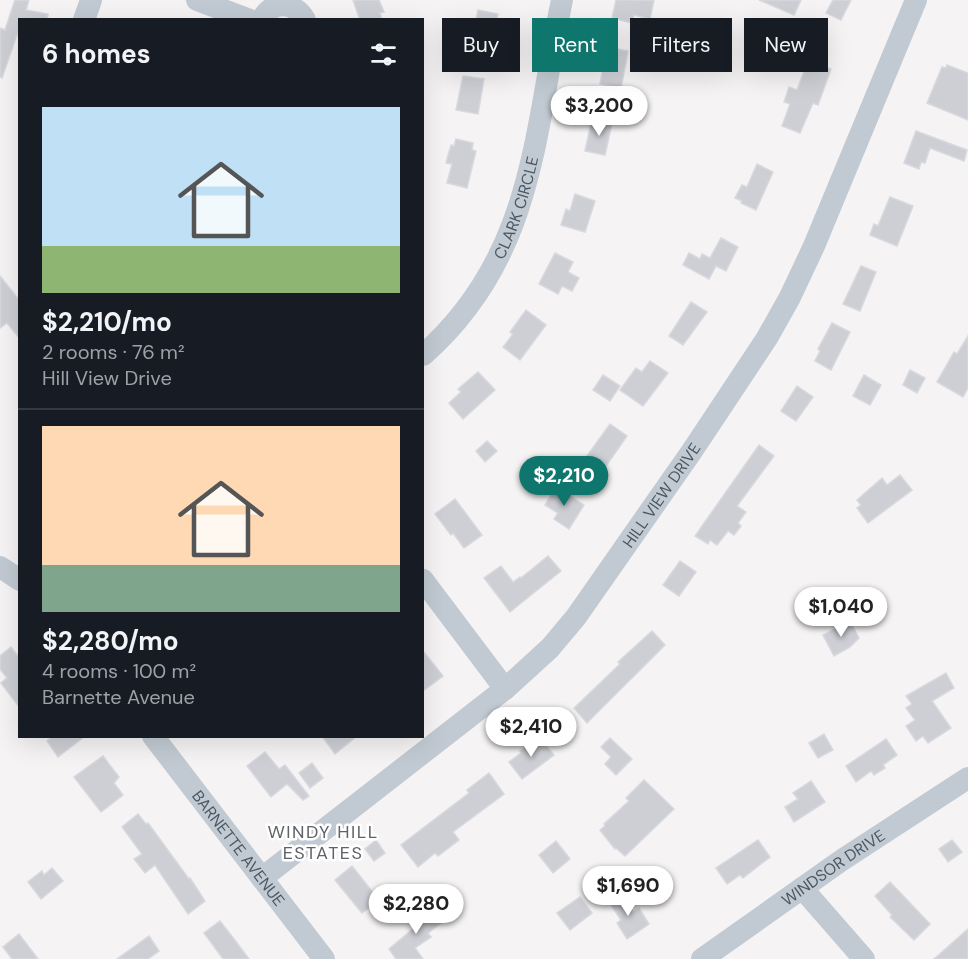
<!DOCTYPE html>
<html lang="en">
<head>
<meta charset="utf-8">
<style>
	:root { --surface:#171b24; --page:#20242c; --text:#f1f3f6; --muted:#9ea1a6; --line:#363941; --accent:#0f766e }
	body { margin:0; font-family:"DM Sans",sans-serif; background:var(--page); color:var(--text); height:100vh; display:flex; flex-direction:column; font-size:22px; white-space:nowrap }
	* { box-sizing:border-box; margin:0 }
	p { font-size:20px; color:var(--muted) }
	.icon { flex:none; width:33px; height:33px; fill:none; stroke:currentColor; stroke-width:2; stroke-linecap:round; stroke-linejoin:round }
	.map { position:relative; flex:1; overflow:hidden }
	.sheet { position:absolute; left:18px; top:18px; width:406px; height:720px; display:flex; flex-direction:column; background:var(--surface); border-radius:0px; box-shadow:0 6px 24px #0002 }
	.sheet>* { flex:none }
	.banner { position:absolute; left:442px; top:18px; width:435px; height:54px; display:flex; gap:12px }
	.price { position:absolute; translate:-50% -51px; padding:0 14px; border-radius:21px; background:#fff; color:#222; font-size:20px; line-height:39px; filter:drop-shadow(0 2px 3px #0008) }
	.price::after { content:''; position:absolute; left:50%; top:36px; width:18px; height:14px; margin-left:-9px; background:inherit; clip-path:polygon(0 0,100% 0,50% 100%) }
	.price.selected { background:var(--accent); color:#fff }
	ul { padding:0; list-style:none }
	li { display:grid; align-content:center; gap:12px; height:318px; padding:0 24px }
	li+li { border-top:2px solid var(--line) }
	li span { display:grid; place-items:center; height:186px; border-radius:0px; color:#555 }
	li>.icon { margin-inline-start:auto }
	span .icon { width:108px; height:108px; fill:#fffc; stroke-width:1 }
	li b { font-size:26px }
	h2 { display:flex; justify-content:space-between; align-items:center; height:72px; padding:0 24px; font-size:26px }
	.pill { padding:0 21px; border-radius:0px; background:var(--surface); box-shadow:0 6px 24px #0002; font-size:21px; line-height:54px }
	.pill.selected { background:var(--accent); color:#fff }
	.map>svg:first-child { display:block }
	.building { fill:#cdcfd5; stroke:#d7d9de; stroke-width:1.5 }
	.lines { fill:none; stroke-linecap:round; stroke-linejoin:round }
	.minor { stroke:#c1cad2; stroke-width:22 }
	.labels { text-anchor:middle; stroke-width:5; stroke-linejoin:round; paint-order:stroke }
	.street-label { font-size:16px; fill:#4a5661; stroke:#fff }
	.neighbourhood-label { font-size:18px; letter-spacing:1.5px; fill:#5f6368; stroke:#fff }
</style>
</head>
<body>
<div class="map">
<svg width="968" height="959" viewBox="0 0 968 959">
	<rect width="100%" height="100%" fill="#f5f3f3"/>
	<g class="building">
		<polygon points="15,0 29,0 26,10 48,14 47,20 20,20 20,26 2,78 0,77 0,28 5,30"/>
		<polygon points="353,0 379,0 384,12 380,13 382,20 360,20"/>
		<polygon points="616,0 654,0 650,19 634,15 632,23 612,18"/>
		<polygon points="759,0 801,0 794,15"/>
		<polygon points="833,0 851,0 841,20 826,13"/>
		<polygon points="478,10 498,14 491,47 472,43"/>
		<polygon points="607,47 628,51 621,88 600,84"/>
		<polygon points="808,61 831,69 818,105 813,103 800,133 782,126 790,104 784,102 789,87 797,90"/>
		<polygon points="947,65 968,73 968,120 927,103 942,67 946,68"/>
		<polygon points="463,76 484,79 478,114 456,110"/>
		<polygon points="592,119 612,123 605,155 585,151"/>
		<polygon points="916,131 967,150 964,161 930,148 925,163 921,162 919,169 904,163"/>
		<polygon points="456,139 473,143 472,150 476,151 467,188 447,183 452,164 446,163 451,145 454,146"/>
		<polygon points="757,164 773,172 756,210 741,203 742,201 735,198 742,185 747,187"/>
		<polygon points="575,194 595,201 585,232 561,225 566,209 570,211"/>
		<polygon points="890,197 913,206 897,246 870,235 874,224 878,226"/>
		<polygon points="721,238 738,247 726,271 716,266 709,279 683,265 689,253 700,259 702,254 710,258"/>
		<polygon points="555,253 573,262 568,272 579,278 572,291 562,286 558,294 539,284"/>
		<polygon points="861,266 876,272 860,311 843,304"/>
		<polygon points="0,276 20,301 20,339 7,323 0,328"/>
		<polygon points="691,302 707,312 683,345 669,336"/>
		<polygon points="526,310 546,325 520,360 503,347 513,334 510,332"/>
		<polygon points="832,323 850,332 831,370 815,361 820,351 818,349"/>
		<polygon points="968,336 968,388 963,397 937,382 954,352 957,354"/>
		<polygon points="650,361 668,373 643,406 620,390 636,368 642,372"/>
		<polygon points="910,370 925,378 917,393 903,385"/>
		<polygon points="478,372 495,390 463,419 449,403 461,392 458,389"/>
		<polygon points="603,375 620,386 610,401 593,390"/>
		<polygon points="864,375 881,385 870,405 853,396"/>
		<polygon points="797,386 813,397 796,421 781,411"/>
		<polygon points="610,424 627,436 606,466 603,463 598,470 584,460"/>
		<polygon points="487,441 497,451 485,462 476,451"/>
		<polygon points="759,445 774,456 737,506 746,512 738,523 741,526 734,535 728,531 717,545 710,540 708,544 695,536"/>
		<polygon points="900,475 912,490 868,523 857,508 861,505 857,500 882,478 887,485"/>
		<polygon points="556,487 584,505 569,529 554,519 558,513 545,505"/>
		<polygon points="455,499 482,535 464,548 453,533 451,535 435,514"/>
		<polygon points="548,556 561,571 510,612 484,578 501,566 513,582 520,577 521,578"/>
		<polygon points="680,561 696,572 679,596 663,585"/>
		<polygon points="850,621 859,638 850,647 834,656 823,635"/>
		<polygon points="652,631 665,645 587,723 574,708 620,664 618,662"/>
		<polygon points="11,647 20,659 20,708 1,683 7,678 0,669 0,656"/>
		<polygon points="423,651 443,676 423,691"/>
		<polygon points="946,673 954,688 932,701 951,728 928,743 923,736 916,741 906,726 915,720 906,708 912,704 906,696"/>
		<polygon points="824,734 833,750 818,758 809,743"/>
		<polygon points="53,736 85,736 58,757 47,741"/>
		<polygon points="322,736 357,736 335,754"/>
		<polygon points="540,738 554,755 522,779 509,762 521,753 520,751"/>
		<polygon points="610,738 632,759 616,775 605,764 611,757 601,747"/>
		<polygon points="886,739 897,755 883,765 885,768 874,775 871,771 856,782 846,766"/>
		<polygon points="265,752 279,769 285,765 309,796 303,800 287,784 271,797 247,766"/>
		<polygon points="103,756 119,777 114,783 123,795 101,812 74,777"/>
		<polygon points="312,763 323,778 310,788 299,773"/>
		<polygon points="489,773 504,794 453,832 459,840 438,856 435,853 418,867 401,845 469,793 467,790"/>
		<polygon points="644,780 674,809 625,856 616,848 615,849 600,830 605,826 604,824 629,801 626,798"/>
		<polygon points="811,781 825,802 794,822 785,807 798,799 793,793"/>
		<polygon points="138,814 146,824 148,823 189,879 190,878 205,901 188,914 155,865 145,873 134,859 142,854 122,827"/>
		<polygon points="376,840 385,853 374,861 365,849"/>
		<polygon points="758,840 770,857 743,878 740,875 727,884 716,868"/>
		<polygon points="952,840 962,852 948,862 939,849"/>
		<polygon points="556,841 570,859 553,873 539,855"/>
		<polygon points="352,866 379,900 362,913 335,880"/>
		<polygon points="52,868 63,881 41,899 28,882 42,871 44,875"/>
		<polygon points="890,882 930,924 914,940 890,917 892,915 875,896"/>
		<polygon points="621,894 633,912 639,908 649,924 627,939 617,923 621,920 609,902"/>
		<polygon points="580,897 592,913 570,930 557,913"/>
		<polygon points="426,904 441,923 428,933 431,937 415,948 423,959 396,959 389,949 420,923 413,914"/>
		<polygon points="220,921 234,939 249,959 223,959 204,933"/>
		<polygon points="968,929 968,959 934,959"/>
		<polygon points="19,934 38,959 12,959 3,947"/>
		<polygon points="149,936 159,951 148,959 117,959"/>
	</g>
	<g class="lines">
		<g class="minor">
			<polyline points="197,0 250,20"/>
			<polyline points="84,20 91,0"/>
			<path d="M262,20c9,-20 33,-19 43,0"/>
			<path id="s1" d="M423,355c111,-98 111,-221 139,-355"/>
			<polyline points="0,567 20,580"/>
			<polyline points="423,580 505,689"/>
			<path id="s2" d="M153,736l171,223"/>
			<path id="s3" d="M262,878l243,-189 45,-41 26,-31 116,-166 75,-113 23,-41 24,-51 102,-246"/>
			<polyline points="802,888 864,959"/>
			<path id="s4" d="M702,959l140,-99 126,-82"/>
		</g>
	</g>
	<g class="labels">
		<g class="street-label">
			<text dy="6" stroke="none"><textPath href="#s1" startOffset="177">CLARK CIRCLE</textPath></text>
			<text dy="6" stroke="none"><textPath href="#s3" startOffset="558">HILL VIEW DRIVE</textPath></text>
			<text dy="6" stroke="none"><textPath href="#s2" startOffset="141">BARNETTE AVENUE</textPath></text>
			<text dy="6" stroke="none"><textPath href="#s4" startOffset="160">WINDSOR DRIVE</textPath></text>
		</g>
		<g class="neighbourhood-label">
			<text x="323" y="838">WINDY HILL<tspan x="323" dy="21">ESTATES</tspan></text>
		</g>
	</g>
</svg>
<b class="price" style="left:599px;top:137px">$3,200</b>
<b class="price selected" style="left:564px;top:507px">$2,210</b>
<b class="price" style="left:841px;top:638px">$1,040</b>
<b class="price" style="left:531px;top:758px">$2,410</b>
<b class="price" style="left:628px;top:917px">$1,690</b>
<b class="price" style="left:416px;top:935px">$2,280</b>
<div class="banner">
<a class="pill">Buy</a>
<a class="pill selected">Rent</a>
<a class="pill">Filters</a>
<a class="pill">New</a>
</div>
<section class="sheet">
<h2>6 homes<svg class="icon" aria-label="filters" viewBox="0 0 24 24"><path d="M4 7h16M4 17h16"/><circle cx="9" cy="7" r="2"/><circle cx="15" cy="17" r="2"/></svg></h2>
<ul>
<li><span style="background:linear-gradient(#bfe0f5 75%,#8fb573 0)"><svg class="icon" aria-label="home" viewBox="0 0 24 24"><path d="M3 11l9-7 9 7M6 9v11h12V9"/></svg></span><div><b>$2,210/mo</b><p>2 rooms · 76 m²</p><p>Hill View Drive</p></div></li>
<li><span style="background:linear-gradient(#ffd9b3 75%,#7fa58c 0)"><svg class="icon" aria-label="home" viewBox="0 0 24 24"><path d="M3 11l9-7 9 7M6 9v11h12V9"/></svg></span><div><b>$2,280/mo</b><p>4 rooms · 100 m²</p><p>Barnette Avenue</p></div></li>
</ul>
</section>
</div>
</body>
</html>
